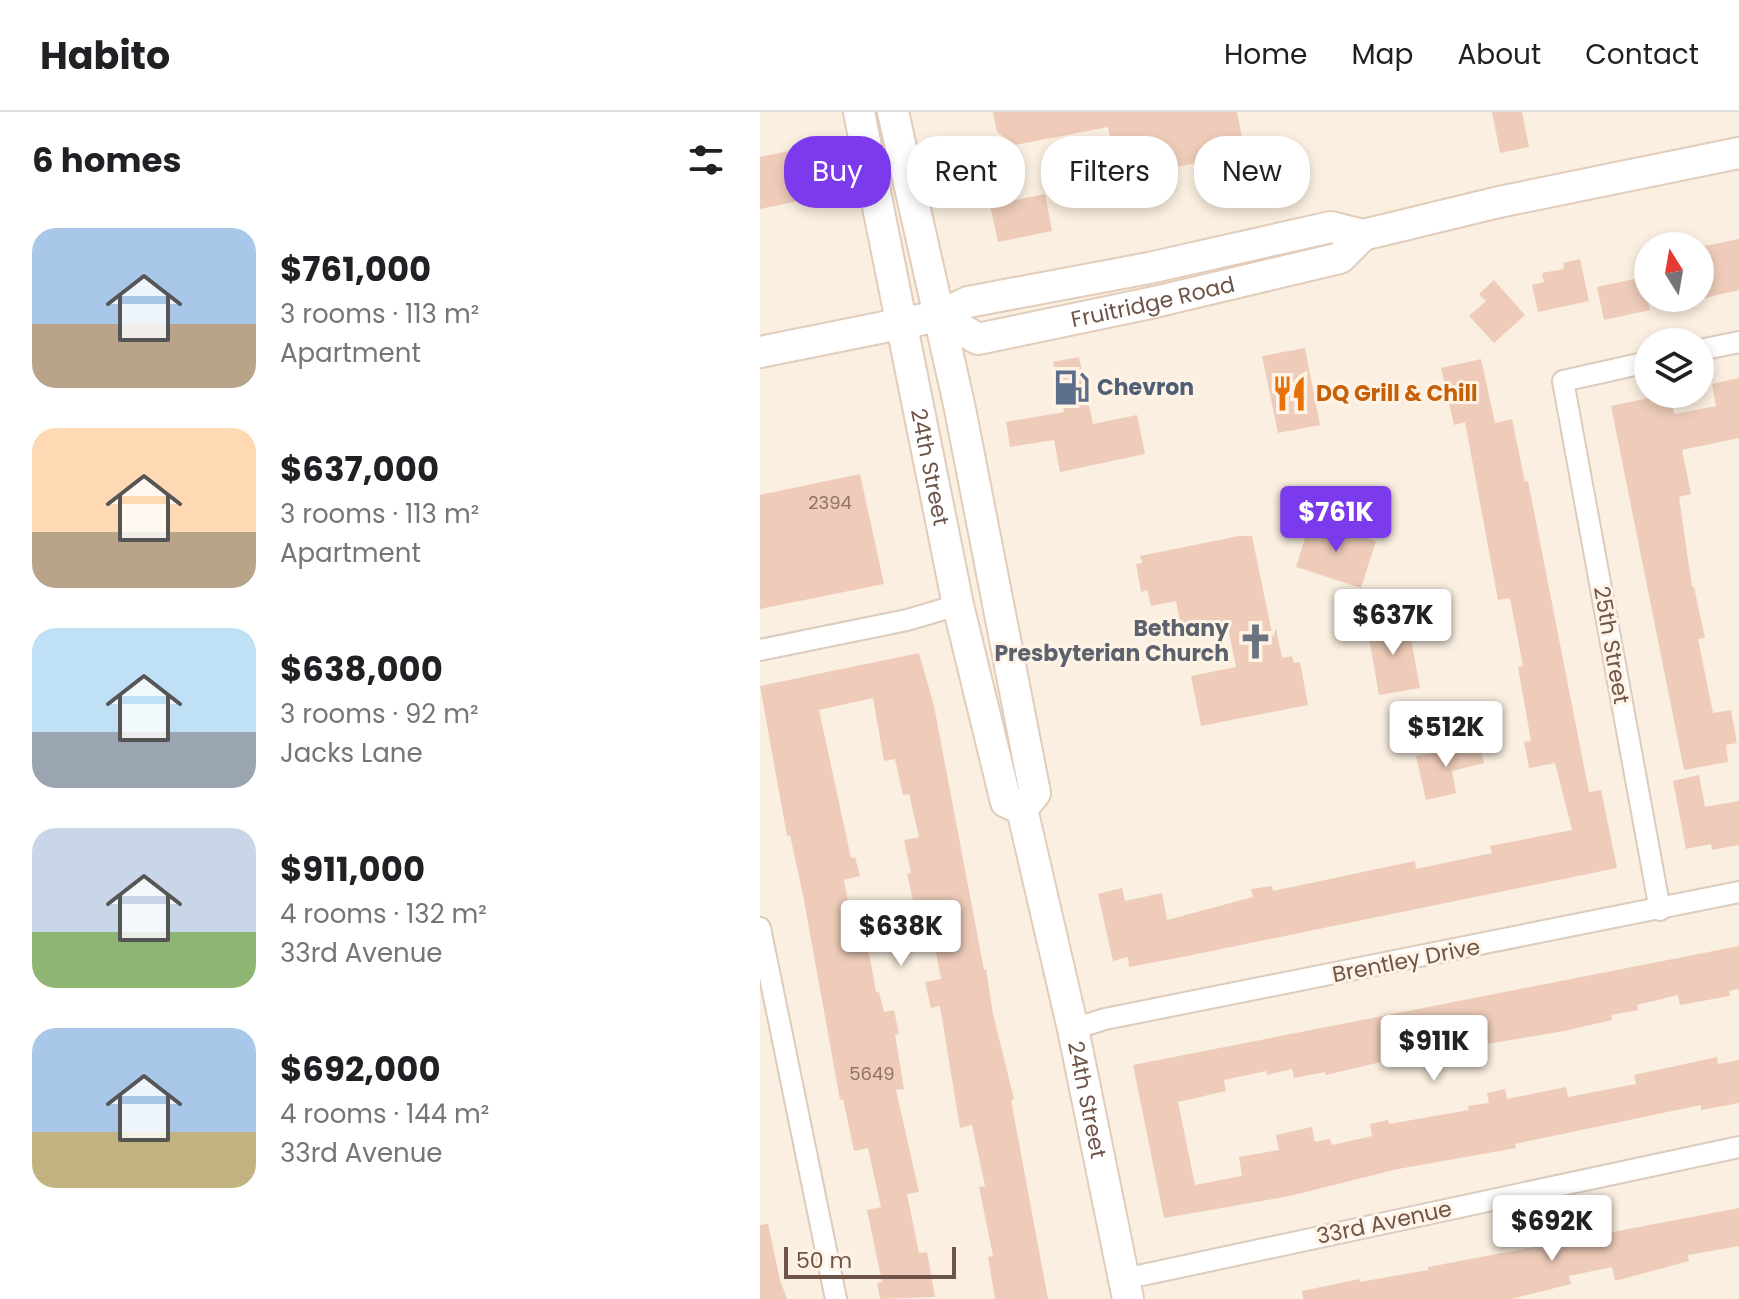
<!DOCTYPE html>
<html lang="en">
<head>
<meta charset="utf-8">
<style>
	:root { --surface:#fff; --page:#f6f6f6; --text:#202124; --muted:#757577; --line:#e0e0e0; --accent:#7c3aed }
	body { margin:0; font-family:Poppins,sans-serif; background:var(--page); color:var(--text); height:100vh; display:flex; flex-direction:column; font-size:30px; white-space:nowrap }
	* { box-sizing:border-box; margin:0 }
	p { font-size:26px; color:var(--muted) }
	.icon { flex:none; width:44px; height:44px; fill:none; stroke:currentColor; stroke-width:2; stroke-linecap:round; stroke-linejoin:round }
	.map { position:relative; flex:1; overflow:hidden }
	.details { display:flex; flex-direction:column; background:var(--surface); width:760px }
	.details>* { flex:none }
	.top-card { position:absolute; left:24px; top:24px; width:760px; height:72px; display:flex; gap:16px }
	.needle { width:52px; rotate:349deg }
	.tools { position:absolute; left:874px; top:120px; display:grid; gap:16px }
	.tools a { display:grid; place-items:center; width:80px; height:80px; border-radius:50%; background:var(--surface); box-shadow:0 4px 12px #0003; font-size:40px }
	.scale { position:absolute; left:24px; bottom:20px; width:172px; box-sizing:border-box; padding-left:8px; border:4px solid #6f5549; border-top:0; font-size:22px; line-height:28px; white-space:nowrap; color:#6f5549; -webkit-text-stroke:6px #fef3e5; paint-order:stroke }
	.price { position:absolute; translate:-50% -68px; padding:0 18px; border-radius:8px; background:#fff; color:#222; font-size:26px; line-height:52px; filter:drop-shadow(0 2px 4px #0008) }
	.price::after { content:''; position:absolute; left:50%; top:48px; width:24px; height:18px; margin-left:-12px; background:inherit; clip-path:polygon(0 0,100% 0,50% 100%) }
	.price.current { background:var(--accent); color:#fff }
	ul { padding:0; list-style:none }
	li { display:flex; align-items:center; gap:24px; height:200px; padding:0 32px }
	li span { display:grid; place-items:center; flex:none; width:224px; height:160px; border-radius:24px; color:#555 }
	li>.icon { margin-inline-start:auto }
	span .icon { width:96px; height:96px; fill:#fffc; stroke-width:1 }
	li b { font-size:34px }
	h2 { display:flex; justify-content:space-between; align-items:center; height:96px; padding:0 32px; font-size:34px }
	.chip { padding:0 28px; border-radius:32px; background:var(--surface); box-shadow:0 4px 12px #0003; font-size:28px; line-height:72px }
	.chip.current { background:var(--accent); color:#fff }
	header { display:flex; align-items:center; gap:48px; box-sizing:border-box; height:112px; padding:0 40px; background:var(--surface); border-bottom:2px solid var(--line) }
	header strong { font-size:38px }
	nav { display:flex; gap:44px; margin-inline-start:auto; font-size:28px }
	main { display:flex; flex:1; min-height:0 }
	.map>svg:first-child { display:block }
	.building { fill:#eeccb9 }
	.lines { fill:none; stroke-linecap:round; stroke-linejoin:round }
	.street-casing { stroke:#ddcbbd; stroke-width:24 }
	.secondary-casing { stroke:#e2ccbb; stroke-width:34 }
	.street { stroke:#fff; stroke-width:20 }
	.secondary { stroke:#fff; stroke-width:30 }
	.labels { text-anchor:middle; stroke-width:6; stroke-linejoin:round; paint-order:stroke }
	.number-label { font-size:18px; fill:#8f7365 }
	.street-label { font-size:22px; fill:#6f5549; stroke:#fef3e5 }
	.service-label { font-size:22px; font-weight:bold; fill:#4e5e75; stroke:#fef3e5; text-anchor:start }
	.food-label { font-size:22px; font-weight:bold; fill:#c56008; stroke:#fef3e5; text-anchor:start }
	.worship-label { font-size:22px; font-weight:bold; fill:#5b616d; stroke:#fef3e5; text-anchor:end }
</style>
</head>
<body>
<header>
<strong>Habito</strong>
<nav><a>Home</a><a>Map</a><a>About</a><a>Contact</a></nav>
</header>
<main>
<section class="details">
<h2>6 homes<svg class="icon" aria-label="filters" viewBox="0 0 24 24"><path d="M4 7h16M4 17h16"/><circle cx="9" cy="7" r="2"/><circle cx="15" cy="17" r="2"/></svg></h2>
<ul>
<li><span style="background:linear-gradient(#a9c7e8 60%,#b9a48a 0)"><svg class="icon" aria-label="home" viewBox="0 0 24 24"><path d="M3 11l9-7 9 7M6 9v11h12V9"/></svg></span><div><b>$761,000</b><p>3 rooms · 113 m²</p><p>Apartment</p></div></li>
<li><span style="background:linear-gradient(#ffd9b3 65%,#b9a48a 0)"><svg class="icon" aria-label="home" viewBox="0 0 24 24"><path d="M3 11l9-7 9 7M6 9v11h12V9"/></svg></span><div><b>$637,000</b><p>3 rooms · 113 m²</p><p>Apartment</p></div></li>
<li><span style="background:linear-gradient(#bfe0f5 65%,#9aa5b1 0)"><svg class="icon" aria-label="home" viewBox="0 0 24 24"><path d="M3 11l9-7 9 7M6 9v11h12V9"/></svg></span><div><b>$638,000</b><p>3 rooms · 92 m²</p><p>Jacks Lane</p></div></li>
<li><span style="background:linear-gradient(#c9d6e8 65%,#8fb573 0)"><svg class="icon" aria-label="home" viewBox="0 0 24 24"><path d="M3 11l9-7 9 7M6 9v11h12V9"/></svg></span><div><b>$911,000</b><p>4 rooms · 132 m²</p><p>33rd Avenue</p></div></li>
<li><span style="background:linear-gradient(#a9c7e8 65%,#c2b280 0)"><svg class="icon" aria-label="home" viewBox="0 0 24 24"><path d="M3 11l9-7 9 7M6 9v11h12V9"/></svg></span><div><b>$692,000</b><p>4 rooms · 144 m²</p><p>33rd Avenue</p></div></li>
</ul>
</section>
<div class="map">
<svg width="979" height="1187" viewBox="0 0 979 1187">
	<rect width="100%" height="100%" fill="#faefe0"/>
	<g class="building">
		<polygon points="233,0 477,0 485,41 358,67 348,15 255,33 237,20"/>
		<polygon points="732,0 762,0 769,35 740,41"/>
		<polygon points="34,38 44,88 0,97 0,45"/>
		<polygon points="285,82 292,119 238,130 230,93"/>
		<polygon points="979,127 979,178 940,187 940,135"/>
		<polygon points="820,147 829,189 778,200 772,173 784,170 782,161 804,157 803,151"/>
		<polygon points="883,165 890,198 844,208 837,175"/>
		<polygon points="734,168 765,203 734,231 709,204 726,189 719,182"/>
		<polygon points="545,236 560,313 518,321 502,244"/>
		<polygon points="319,245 333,312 377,303 385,342 300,360 294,328 250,335 246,310 304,300 293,250"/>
		<polygon points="721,247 735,311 752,307 765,370 768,369 829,680 841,678 857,756 427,844 369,855 368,845 353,849 338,782 362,776 365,789 402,781 407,808 493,785 491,777 512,774 513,779 655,749 656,757 732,741 730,734 812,718 795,651 769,656 764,630 771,629 758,555 763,554 750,486 738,488 705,310 694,313 681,256"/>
		<polygon points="979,266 979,326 922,338 931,382 919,385 932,475 934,475 945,526 938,527 953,601 971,598 977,631 966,633 968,650 924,658 851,294 908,282 915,302 956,294 952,272"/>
		<polygon points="100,362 124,472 0,497 0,383"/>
		<polygon points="551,407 616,429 601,476 536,455"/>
		<polygon points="479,424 492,424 513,526 516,516 522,546 532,544 534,551 540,550 548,593 441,614 431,564 476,555 467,510 422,519 416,489 391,494 387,478 381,480 376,452 382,451 380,444"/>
		<polygon points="647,506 660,576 619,583 607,514"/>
		<polygon points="159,541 174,594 224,858 226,857 233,902 254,987 251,988 288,1187 235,1187 228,1145 233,1144 219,1075 225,1074 212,1013 200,1016 180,894 171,896 165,870 181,867 169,803 157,806 147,762 151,761 144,728 159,725 149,682 143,683 135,647 124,649 113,586 59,598 91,746 95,745 100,764 84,768 95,826 106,824 116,880 119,880 124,900 134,898 139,922 135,923 144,977 136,978 159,1080 147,1082 159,1141 167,1140 175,1185 120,1187 117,1171 122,1170 107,1098 121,1095 108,1036 94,1039 83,987 80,988 43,783 30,723 27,724 0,574"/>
		<polygon points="719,632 724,651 692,659 696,681 666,688 656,644"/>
		<polygon points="939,663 945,695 979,689 979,733 952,738 951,732 926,737 913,669"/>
		<polygon points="979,834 979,877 969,879 970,884 920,893 918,883 877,893 878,898 851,903 852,908 804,919 685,939 684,935 566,963 565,960 534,966 532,957 507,963 506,959 464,968 466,979 418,990 435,1073 482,1064 479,1045 519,1038 516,1023 552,1015 555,1030 570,1027 572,1033 612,1024 610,1012 628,1008 629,1012 709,998 708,994 729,991 727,981 745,977 747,987 806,975 808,985 876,972 874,963 957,945 958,952 979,948 979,991 941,998 941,993 755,1032 756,1036 638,1057 530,1084 404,1106 373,953"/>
		<polygon points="979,1096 979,1134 928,1143 929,1149 855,1169 852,1155 809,1164 811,1172 751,1187 543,1187 542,1179 599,1167 600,1170 668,1158 668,1155"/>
		<polygon points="8,1112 20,1168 27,1187 0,1187 0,1113"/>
	</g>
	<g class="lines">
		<defs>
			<g id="street">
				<polyline points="940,238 979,230"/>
				<polyline points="888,250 803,269 900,798"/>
				<polyline points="0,538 147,508 198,493"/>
				<polyline points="0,816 76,1187"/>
				<polyline points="313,917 345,907 979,780"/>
				<polyline points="364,1167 979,1035"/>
			</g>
			<g id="secondary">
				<path id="s1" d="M99,0l99,493 48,197 16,7"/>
				<polyline points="133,0 199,292 275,681 262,697"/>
				<path id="s2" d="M179,204l39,23 177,-37 185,-44 23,-23"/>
				<polyline points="0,240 179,204 208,190 389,156 571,115 603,123 739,90 979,41"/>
				<path id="s3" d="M262,697l51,220 55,270"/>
			</g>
		</defs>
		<use href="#street" class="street-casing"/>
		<use href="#secondary" class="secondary-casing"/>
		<use href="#street" class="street"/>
		<use href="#secondary" class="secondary"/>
	</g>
	<defs>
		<symbol id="fuel-bare" viewBox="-9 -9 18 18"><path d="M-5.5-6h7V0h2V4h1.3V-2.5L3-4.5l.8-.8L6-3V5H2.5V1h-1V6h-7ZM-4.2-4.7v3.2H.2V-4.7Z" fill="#5c6f8a" stroke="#fef3e5" stroke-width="2.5" paint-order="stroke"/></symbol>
		<symbol id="restaurant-bare" viewBox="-9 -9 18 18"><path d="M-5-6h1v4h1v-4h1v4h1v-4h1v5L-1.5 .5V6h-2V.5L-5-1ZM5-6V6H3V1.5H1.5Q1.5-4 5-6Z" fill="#e8710a" stroke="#fef3e5" stroke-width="2.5" paint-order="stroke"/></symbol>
		<symbol id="church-bare" viewBox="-9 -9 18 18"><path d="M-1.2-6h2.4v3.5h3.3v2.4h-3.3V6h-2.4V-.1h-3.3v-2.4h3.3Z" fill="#6b7280" stroke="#fef3e5" stroke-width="2.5" paint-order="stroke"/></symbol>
	</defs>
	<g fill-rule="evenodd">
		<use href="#fuel-bare" x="286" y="250" width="51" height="51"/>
		<use href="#restaurant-bare" x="504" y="256" width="51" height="51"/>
		<use href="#church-bare" x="470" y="504" width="51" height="51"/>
	</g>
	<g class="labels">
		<g class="number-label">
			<text x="70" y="397">2394</text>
			<text x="112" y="968">5649</text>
		</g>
		<g class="street-label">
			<text dy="8" stroke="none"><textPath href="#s2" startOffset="224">Fruitridge Road</textPath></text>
			<text dy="8" stroke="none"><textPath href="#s1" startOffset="362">24th Street</textPath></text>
			<text transform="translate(852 533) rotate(80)" y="8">25th Street</text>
			<text transform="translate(646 848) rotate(-11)" y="8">Brentley Drive</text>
			<text dy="8" stroke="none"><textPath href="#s3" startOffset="298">24th Street</textPath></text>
			<text transform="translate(624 1110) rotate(-12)" y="8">33rd Avenue</text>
		</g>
		<g class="service-label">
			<text x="337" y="283">Chevron</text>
		</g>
		<g class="food-label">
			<text x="556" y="289">DQ Grill &amp; Chill</text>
		</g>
		<g class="worship-label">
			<text x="469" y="524">Bethany<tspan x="469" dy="25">Presbyterian Church</tspan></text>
		</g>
	</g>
</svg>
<div class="tools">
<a><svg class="needle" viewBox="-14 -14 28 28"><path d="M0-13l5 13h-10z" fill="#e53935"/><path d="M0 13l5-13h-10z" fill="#757577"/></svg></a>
<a><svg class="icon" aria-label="layers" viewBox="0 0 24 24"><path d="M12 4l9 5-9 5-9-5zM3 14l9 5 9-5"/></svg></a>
</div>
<div class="scale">50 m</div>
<b class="price current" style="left:576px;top:442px">$761K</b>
<b class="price" style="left:633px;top:545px">$637K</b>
<b class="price" style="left:686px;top:657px">$512K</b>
<b class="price" style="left:141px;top:856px">$638K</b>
<b class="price" style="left:674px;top:971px">$911K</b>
<b class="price" style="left:792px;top:1151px">$692K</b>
<div class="top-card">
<a class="chip current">Buy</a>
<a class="chip">Rent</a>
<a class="chip">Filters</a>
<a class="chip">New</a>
</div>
</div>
</main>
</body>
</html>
